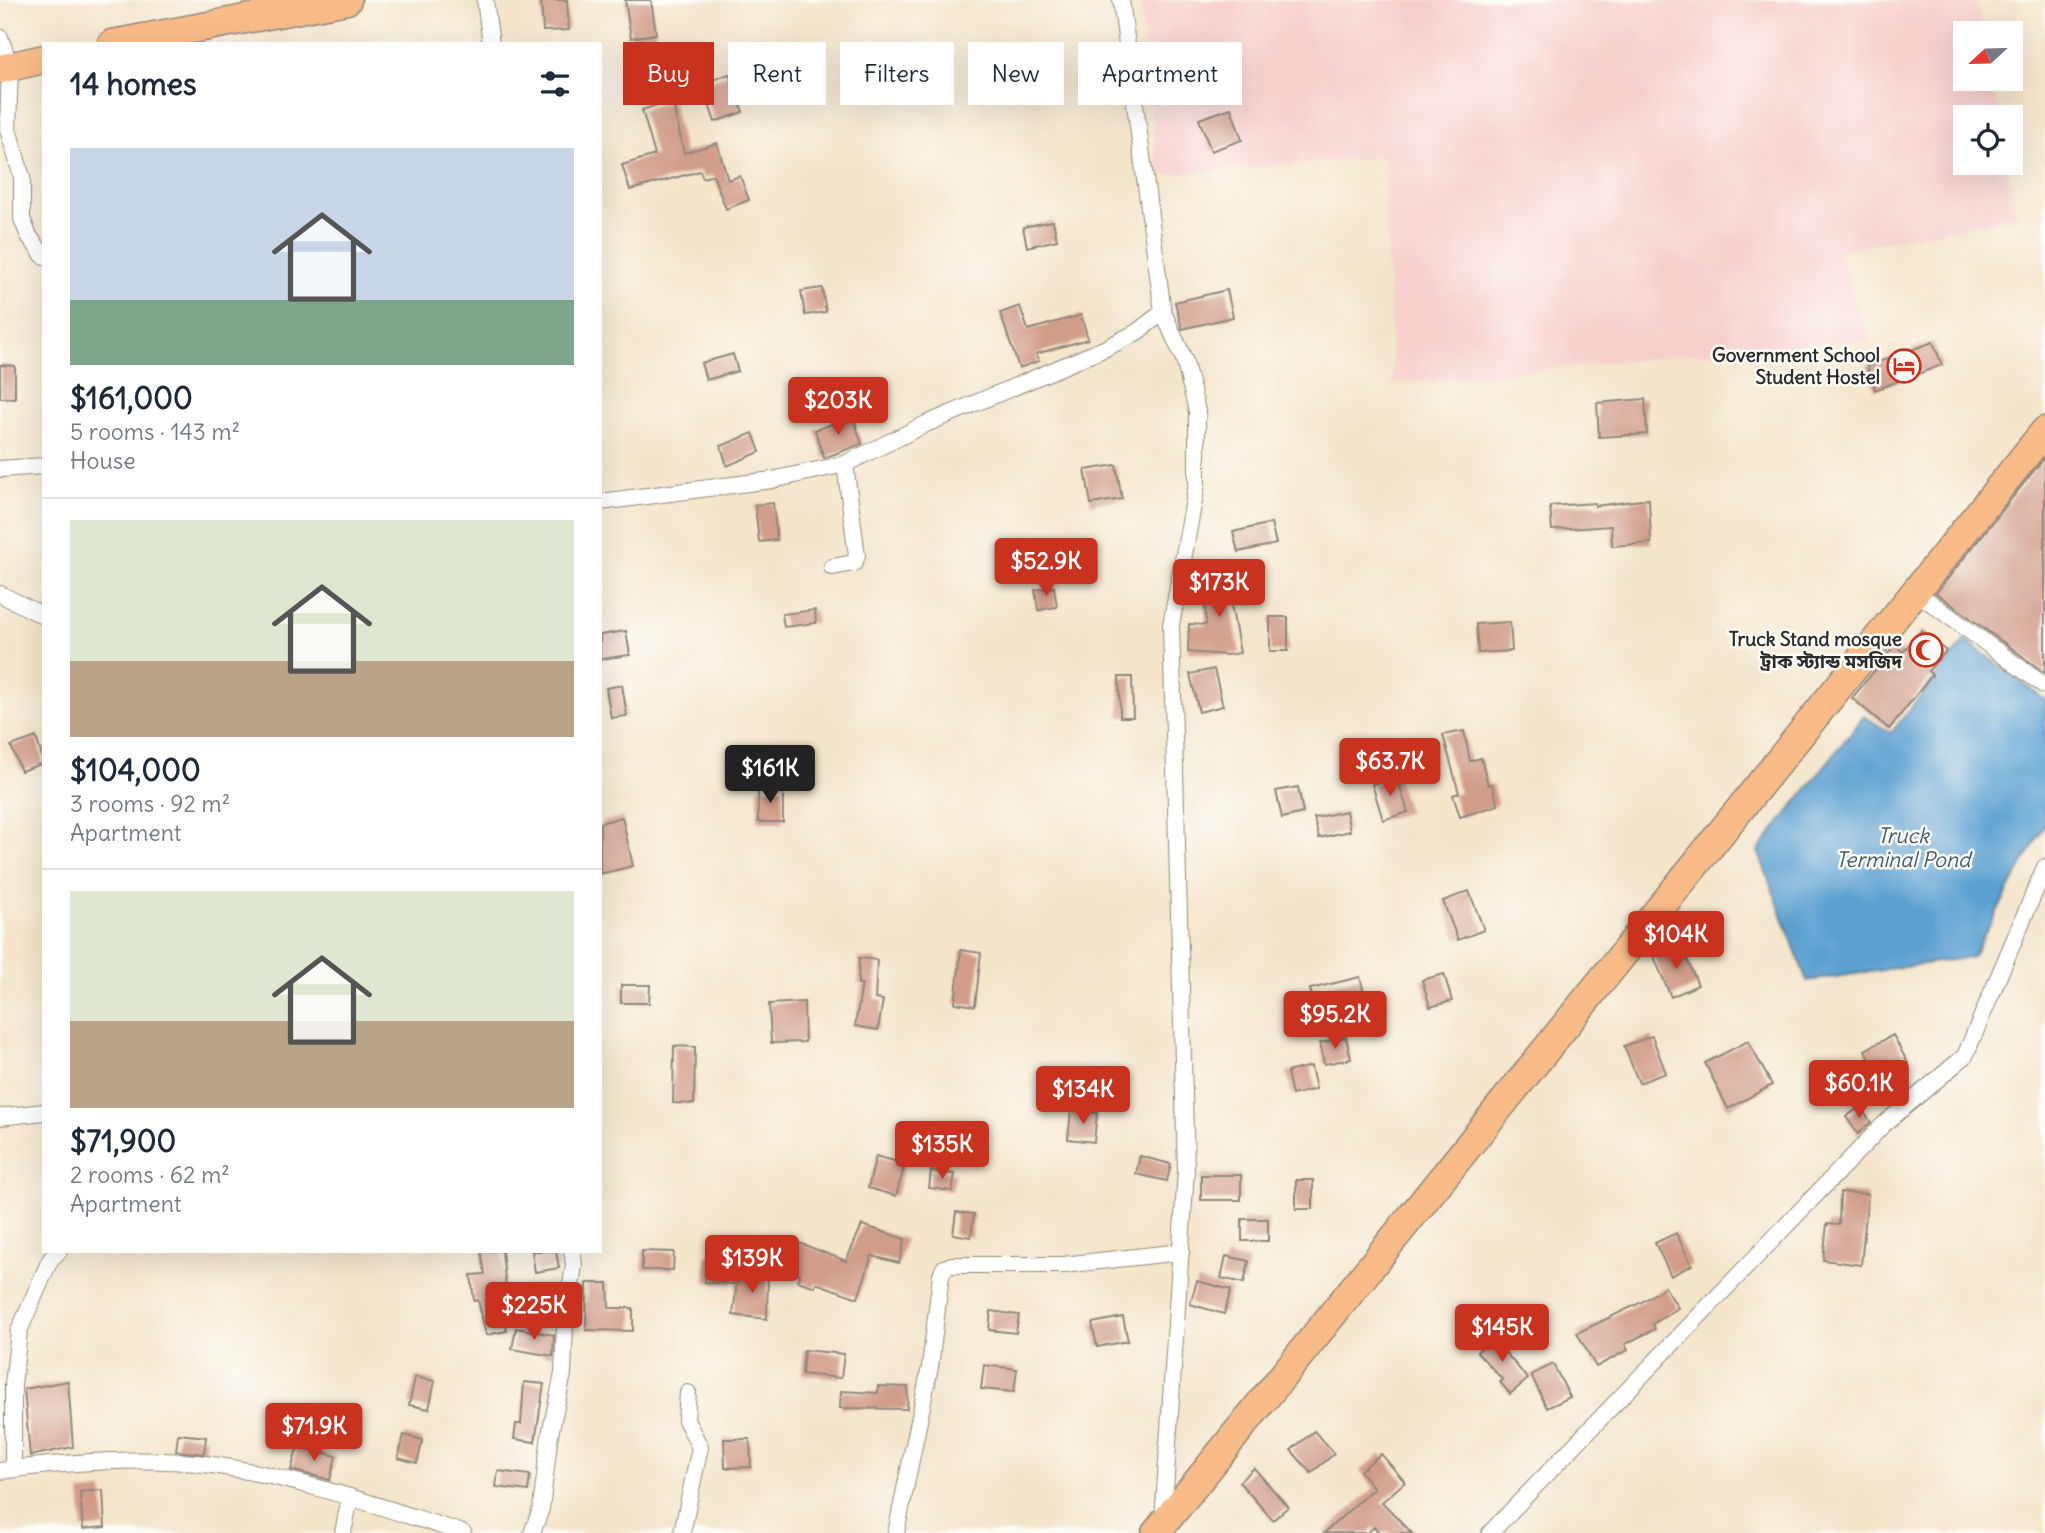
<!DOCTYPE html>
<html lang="en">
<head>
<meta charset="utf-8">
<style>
	:root { --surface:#fff; --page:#f2f2f3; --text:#1f2937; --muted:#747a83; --line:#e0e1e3; --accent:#c8321e }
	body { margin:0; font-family:Delius,"Noto Sans Bengali",sans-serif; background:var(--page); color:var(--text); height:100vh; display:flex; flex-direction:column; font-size:26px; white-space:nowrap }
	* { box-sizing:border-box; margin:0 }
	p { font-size:23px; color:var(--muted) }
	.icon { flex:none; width:38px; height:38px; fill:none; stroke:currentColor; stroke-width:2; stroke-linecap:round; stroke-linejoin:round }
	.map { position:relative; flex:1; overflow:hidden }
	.panel { position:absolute; left:42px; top:42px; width:560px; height:1211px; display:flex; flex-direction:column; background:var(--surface); border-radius:0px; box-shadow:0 7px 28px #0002 }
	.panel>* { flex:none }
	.hud { position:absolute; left:623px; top:42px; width:665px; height:63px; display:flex; gap:14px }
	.needle { width:46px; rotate:248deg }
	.fabs { position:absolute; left:1953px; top:21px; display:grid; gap:14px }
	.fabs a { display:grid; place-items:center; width:70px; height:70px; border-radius:0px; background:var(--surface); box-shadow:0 7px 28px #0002; font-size:35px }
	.price { position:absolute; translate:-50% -60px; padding:0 16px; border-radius:7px; background:var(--accent); color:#fff; font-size:23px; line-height:46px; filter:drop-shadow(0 2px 4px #0008) }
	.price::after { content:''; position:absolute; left:50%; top:42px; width:21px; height:16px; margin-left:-10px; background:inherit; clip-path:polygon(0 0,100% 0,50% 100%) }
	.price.on { background:#222; color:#fff }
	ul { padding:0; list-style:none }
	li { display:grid; align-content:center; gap:14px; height:371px; padding:0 28px }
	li+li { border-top:2px solid var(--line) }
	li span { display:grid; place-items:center; height:217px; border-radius:0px; color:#555 }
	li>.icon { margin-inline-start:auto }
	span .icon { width:126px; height:126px; fill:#fffc; stroke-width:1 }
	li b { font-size:30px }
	h2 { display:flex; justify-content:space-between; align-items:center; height:84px; padding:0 28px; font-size:30px }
	.pill { padding:0 24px; border-radius:0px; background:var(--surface); box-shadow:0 7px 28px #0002; font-size:24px; line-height:63px }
	.pill.on { background:var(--accent); color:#fff }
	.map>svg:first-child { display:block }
	.built { fill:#f7d0ce }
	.water { fill:#5ca0d1; stroke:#44667e; stroke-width:2 }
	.building { fill:#d19d8a }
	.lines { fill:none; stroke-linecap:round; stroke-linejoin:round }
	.street-casing { stroke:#90887b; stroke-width:18 }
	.highway-casing { stroke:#90887b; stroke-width:31 }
	.street { stroke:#fff; stroke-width:16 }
	.highway { stroke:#f9bc89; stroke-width:28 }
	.labels { text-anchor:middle; stroke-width:5; stroke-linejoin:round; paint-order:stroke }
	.poi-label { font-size:19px; font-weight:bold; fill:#2b2b2b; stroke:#fdfcf7; text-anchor:end }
	.water-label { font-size:21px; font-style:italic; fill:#3f5a6d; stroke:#fdfcf7 }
</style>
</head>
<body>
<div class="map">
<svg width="2045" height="1533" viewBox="0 0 2045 1533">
	<rect width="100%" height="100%" fill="#fdfcf7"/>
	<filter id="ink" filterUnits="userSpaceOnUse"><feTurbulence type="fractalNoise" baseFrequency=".0143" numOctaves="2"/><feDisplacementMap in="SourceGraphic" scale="14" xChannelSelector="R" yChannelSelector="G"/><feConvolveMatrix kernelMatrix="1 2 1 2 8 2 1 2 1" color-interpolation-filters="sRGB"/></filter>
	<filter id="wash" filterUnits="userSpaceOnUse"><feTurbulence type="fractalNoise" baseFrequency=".00686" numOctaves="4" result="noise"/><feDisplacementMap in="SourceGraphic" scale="28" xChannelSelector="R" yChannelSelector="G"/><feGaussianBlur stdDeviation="1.57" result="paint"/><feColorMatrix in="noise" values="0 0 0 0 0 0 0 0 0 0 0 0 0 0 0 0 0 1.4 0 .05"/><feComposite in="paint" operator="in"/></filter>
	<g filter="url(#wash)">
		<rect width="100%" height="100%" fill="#f4e5cb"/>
		<polygon class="built" points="1140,0 1977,0 1983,33 1965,33 1965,79 1992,79 1999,117 1965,117 1965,163 2007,163 2017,217 1838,250 1870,342 1829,341 1393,384 1383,157 1158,175"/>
		<polygon class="water" points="1965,640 2045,700 2045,824 1972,957 1807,981 1758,851 1864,716 1891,733"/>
		<g id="blocks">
			<g class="building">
				<polygon points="541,0 567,0 569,30 543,31"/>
				<polygon points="625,0 651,0 656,34 631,38"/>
				<polygon points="729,74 743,112 715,122 702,84"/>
				<polygon points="672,100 684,153 717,143 728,180 740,176 749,200 726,209 713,175 703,178 700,171 630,190 622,165 655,155 642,110"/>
				<polygon points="1231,108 1242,140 1211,151 1199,119"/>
				<polygon points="1053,221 1057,240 1027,247 1023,227"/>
				<polygon points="822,288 826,312 805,315 801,291"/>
				<polygon points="1227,290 1233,317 1182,329 1175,302"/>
				<polygon points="1020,306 1028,330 1081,315 1088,339 1036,354 1039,361 1019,368 1000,313"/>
				<polygon points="1933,342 1942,365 1875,390 1867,366"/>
				<polygon points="733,354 738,371 706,380 701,363"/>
				<polygon points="0,365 15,366 15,398 0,398"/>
				<polygon points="1645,399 1647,434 1599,437 1597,403"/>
				<polygon points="853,417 862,444 824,458 815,430"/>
				<polygon points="753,433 760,452 727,466 721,446"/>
				<polygon points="2045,457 2045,673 1936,593"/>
				<polygon points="1116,465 1122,499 1091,504 1085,470"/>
				<polygon points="1649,499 1651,543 1612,546 1611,526 1552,530 1550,506 1595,503 1595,506"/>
				<polygon points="773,503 777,540 759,542 755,505"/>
				<polygon points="1271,523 1276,544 1238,552 1233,532"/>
				<polygon points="1247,579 1248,603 1231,604 1240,653 1226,655 1188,652 1189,624 1206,625 1204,581"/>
				<polygon points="1054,587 1057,607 1038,610 1035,590"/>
				<polygon points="815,610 816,623 784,627 782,614"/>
				<rect x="1270" y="617" width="18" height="34"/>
				<polygon points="1510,622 1512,651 1478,653 1476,624"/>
				<polygon points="1922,630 1946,651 1928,671 1932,675 1889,729 1852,698 1895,645 1903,652"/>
				<polygon points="626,631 630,655 600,659 600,635"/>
				<polygon points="1214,669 1223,706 1199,712 1190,674"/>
				<polygon points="1119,677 1132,677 1133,717 1120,717"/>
				<polygon points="622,685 627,716 611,718 606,688"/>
				<polygon points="1464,731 1470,761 1481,758 1488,785 1492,784 1498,805 1460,817 1453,795 1459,793 1443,735"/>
				<polygon points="36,737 44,763 21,771 11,746"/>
				<polygon points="1397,777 1408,812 1383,820 1372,784"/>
				<rect x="758" y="787" width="25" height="35"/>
				<polygon points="1298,787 1303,813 1282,818 1276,791"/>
				<polygon points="1346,811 1350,831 1319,838 1314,818"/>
				<polygon points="622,817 633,866 600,874 600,823"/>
				<polygon points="1469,891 1484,930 1458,940 1443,901"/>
				<polygon points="1681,945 1698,985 1671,997 1654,957"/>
				<polygon points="961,950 981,953 975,1006 955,1003"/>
				<polygon points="859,958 877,960 875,999 883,1000 878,1030 855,1026 862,984 858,984"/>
				<polygon points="1444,974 1452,1001 1430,1007 1422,980"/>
				<polygon points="1360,977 1365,997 1315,1009 1310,989"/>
				<polygon points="621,985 650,985 649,1003 621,1003"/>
				<polygon points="804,1002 805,1042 771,1043 769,1004"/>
				<polygon points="1893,1035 1908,1063 1879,1078 1865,1050"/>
				<polygon points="1652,1036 1666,1073 1639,1083 1624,1046"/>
				<polygon points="1346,1037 1351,1059 1324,1064 1320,1043"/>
				<polygon points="1748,1041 1772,1085 1728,1109 1705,1063"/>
				<polygon points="674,1046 695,1047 694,1104 673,1103"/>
				<polygon points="1311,1066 1316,1089 1292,1095 1287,1072"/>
				<polygon points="1860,1107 1871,1122 1858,1134 1846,1117"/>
				<polygon points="1071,1110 1097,1113 1094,1142 1068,1139"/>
				<polygon points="876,1156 905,1164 896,1196 868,1188"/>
				<polygon points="1140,1156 1171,1164 1167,1181 1136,1174"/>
				<polygon points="931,1171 955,1174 952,1191 929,1188"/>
				<rect x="1201" y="1175" width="40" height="25"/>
				<rect x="1296" y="1180" width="17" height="29"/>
				<polygon points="1840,1192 1868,1194 1861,1265 1823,1260 1827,1224 1839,1225"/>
				<polygon points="956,1212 974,1214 971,1237 953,1234"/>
				<rect x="1242" y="1219" width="26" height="22"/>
				<polygon points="862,1225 905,1239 899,1263 872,1256 858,1298 816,1283 815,1287 798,1281 800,1274 766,1266 772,1237 802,1244 846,1261"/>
				<polygon points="1676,1233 1692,1265 1671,1276 1655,1243"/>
				<polygon points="481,1251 502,1251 507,1297 500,1298 507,1331 486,1335 478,1300 474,1301 471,1275 485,1274"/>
				<polygon points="532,1251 556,1251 559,1268 535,1272"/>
				<polygon points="642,1251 674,1252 673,1270 642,1270"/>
				<polygon points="706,1256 735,1258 733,1284 705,1282"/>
				<polygon points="1226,1256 1249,1261 1244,1283 1221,1278"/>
				<polygon points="738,1272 768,1273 767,1319 733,1315"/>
				<polygon points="1197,1281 1231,1290 1224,1314 1190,1304"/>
				<polygon points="587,1283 608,1283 609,1308 633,1308 633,1331 586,1330"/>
				<polygon points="1665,1287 1678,1308 1653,1324 1655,1329 1625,1344 1628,1350 1596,1367 1577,1333 1642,1302"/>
				<polygon points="991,1311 1019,1315 1016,1333 989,1330"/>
				<polygon points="1123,1317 1128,1341 1097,1347 1092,1323"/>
				<polygon points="516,1328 554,1335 553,1356 512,1349"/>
				<polygon points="1496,1334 1508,1347 1504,1351 1528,1379 1510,1394 1500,1382 1503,1380 1477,1352"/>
				<polygon points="804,1350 844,1354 841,1378 802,1374"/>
				<polygon points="1553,1364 1570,1397 1547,1408 1531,1375"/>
				<polygon points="984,1365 1017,1369 1014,1392 981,1389"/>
				<polygon points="415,1377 435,1381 429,1409 409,1405"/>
				<polygon points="68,1381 73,1447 30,1456 24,1389"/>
				<polygon points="524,1382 544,1384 535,1442 514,1439 516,1424 521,1424"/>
				<polygon points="878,1386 908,1387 907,1409 840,1408 841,1391 878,1393"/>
				<polygon points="1314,1431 1334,1454 1311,1473 1291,1450"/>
				<polygon points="178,1434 206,1437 204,1454 176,1451"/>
				<polygon points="404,1435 423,1440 417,1463 398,1458"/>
				<polygon points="724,1439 750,1439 751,1467 725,1468"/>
				<polygon points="298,1446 336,1456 330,1480 291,1470"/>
				<polygon points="1381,1454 1405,1482 1382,1502 1412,1533 1380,1533 1374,1527 1367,1533 1324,1533 1374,1488 1360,1471"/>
				<polygon points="1254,1468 1288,1507 1273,1520 1239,1482"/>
				<polygon points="498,1471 530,1475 528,1491 496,1487"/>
				<polygon points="103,1490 105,1527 83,1529 80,1492"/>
			</g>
		</g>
	</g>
	<g filter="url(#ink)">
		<use href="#blocks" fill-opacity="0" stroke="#90887b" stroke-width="2"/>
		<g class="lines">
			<defs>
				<g id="street">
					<polyline points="485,0 491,44"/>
					<polyline points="0,37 10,66 8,129 22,177 22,219 29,236 44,256"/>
					<polyline points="1163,312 1184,359 1197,411 1197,484 1171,625 1186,1170 1163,1521"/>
					<polyline points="0,469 44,466"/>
					<polyline points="600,502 772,480 845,464 926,424 1106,348 1137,332 1163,312 1121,0"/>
					<polyline points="832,567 854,563 857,556 845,464"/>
					<polyline points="1916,592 2045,686"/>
					<polyline points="0,594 44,616"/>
					<polyline points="0,1117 44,1112"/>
					<polyline points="13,1469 13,1385 19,1331 50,1260 59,1251"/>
					<path d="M0,1471c63,-9 149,-15 212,-6 85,12 169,42 251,68"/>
					<polyline points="343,1533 350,1497"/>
					<polyline points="532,1533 541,1509 550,1434 563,1374 565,1324 574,1265 572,1251"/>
					<polyline points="682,1533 700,1447 686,1420 688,1393"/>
					<polyline points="896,1533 930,1367 941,1275 944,1268 952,1265 1063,1265 1181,1252"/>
					<polyline points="1490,1533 1883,1125 1965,1056 2045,867"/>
				</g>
				<g id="highway">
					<polyline points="112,44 347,0"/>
					<polyline points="0,69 44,59"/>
					<polyline points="1156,1533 2045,431"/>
				</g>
			</defs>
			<use href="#street" class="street-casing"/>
			<use href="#highway" class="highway-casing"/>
			<use href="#street" class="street"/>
			<use href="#highway" class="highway"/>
		</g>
	</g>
	<defs>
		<symbol id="hotel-ring" viewBox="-11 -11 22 22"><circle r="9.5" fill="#fdfcf7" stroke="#c8321e" stroke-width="1.5"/><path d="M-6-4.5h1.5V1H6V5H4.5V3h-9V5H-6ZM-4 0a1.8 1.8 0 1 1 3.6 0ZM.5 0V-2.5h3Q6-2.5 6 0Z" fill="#c8321e"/></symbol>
		<symbol id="mosque-ring" viewBox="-11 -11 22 22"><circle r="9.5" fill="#fdfcf7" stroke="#c8321e" stroke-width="1.5"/><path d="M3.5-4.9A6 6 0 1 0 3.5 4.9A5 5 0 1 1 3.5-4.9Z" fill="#c8321e"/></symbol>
	</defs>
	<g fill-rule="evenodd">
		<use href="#hotel-ring" x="1885" y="347" width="38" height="38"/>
		<use href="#mosque-ring" x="1907" y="631" width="38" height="38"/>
	</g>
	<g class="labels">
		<g class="poi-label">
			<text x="1880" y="362">Government School<tspan x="1880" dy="22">Student Hostel</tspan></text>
			<text x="1902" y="646">Truck Stand mosque<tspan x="1902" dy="22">ট্রাক স্ট্যান্ড মসজিদ</tspan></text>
		</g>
		<g class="water-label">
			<text x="1903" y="843">Truck<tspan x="1903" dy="24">Terminal Pond</tspan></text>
		</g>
	</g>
</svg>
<div class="fabs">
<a><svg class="needle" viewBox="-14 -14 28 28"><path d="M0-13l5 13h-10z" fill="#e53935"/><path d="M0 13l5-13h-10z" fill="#747a83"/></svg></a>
<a><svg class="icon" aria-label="locate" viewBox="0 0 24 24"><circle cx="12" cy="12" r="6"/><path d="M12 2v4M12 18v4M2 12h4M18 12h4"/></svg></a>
</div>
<b class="price" style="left:838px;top:437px">$203K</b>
<b class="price" style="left:1046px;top:598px">$52.9K</b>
<b class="price" style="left:1219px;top:619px">$173K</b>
<b class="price" style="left:1390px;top:798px">$63.7K</b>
<b class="price on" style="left:770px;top:805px">$161K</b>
<b class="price" style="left:1676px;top:971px">$104K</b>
<b class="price" style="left:1335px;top:1051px">$95.2K</b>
<b class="price" style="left:1859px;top:1120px">$60.1K</b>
<b class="price" style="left:1083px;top:1126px">$134K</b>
<b class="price" style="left:942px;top:1181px">$135K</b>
<b class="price" style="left:752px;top:1295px">$139K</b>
<b class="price" style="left:534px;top:1342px">$225K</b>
<b class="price" style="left:1502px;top:1364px">$145K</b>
<b class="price" style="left:314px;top:1463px">$71.9K</b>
<div class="hud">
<a class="pill on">Buy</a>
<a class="pill">Rent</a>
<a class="pill">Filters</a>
<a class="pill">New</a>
<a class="pill">Apartment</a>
</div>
<section class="panel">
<h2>14 homes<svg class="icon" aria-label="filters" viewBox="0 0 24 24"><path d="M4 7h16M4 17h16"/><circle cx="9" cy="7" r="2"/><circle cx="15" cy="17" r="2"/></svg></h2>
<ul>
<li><span style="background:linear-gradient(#c9d6e8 70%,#7fa58c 0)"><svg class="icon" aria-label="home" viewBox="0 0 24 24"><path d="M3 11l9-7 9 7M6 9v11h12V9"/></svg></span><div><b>$161,000</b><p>5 rooms · 143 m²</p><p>House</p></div></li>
<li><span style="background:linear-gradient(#dfe7d0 65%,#b9a48a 0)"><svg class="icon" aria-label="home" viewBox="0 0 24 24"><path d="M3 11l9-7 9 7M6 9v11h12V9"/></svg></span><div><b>$104,000</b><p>3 rooms · 92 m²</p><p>Apartment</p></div></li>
<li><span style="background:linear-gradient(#dfe7d0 60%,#b9a48a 0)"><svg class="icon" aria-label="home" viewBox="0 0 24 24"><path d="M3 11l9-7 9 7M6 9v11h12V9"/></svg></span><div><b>$71,900</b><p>2 rooms · 62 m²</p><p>Apartment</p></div></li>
</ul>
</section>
</div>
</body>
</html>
